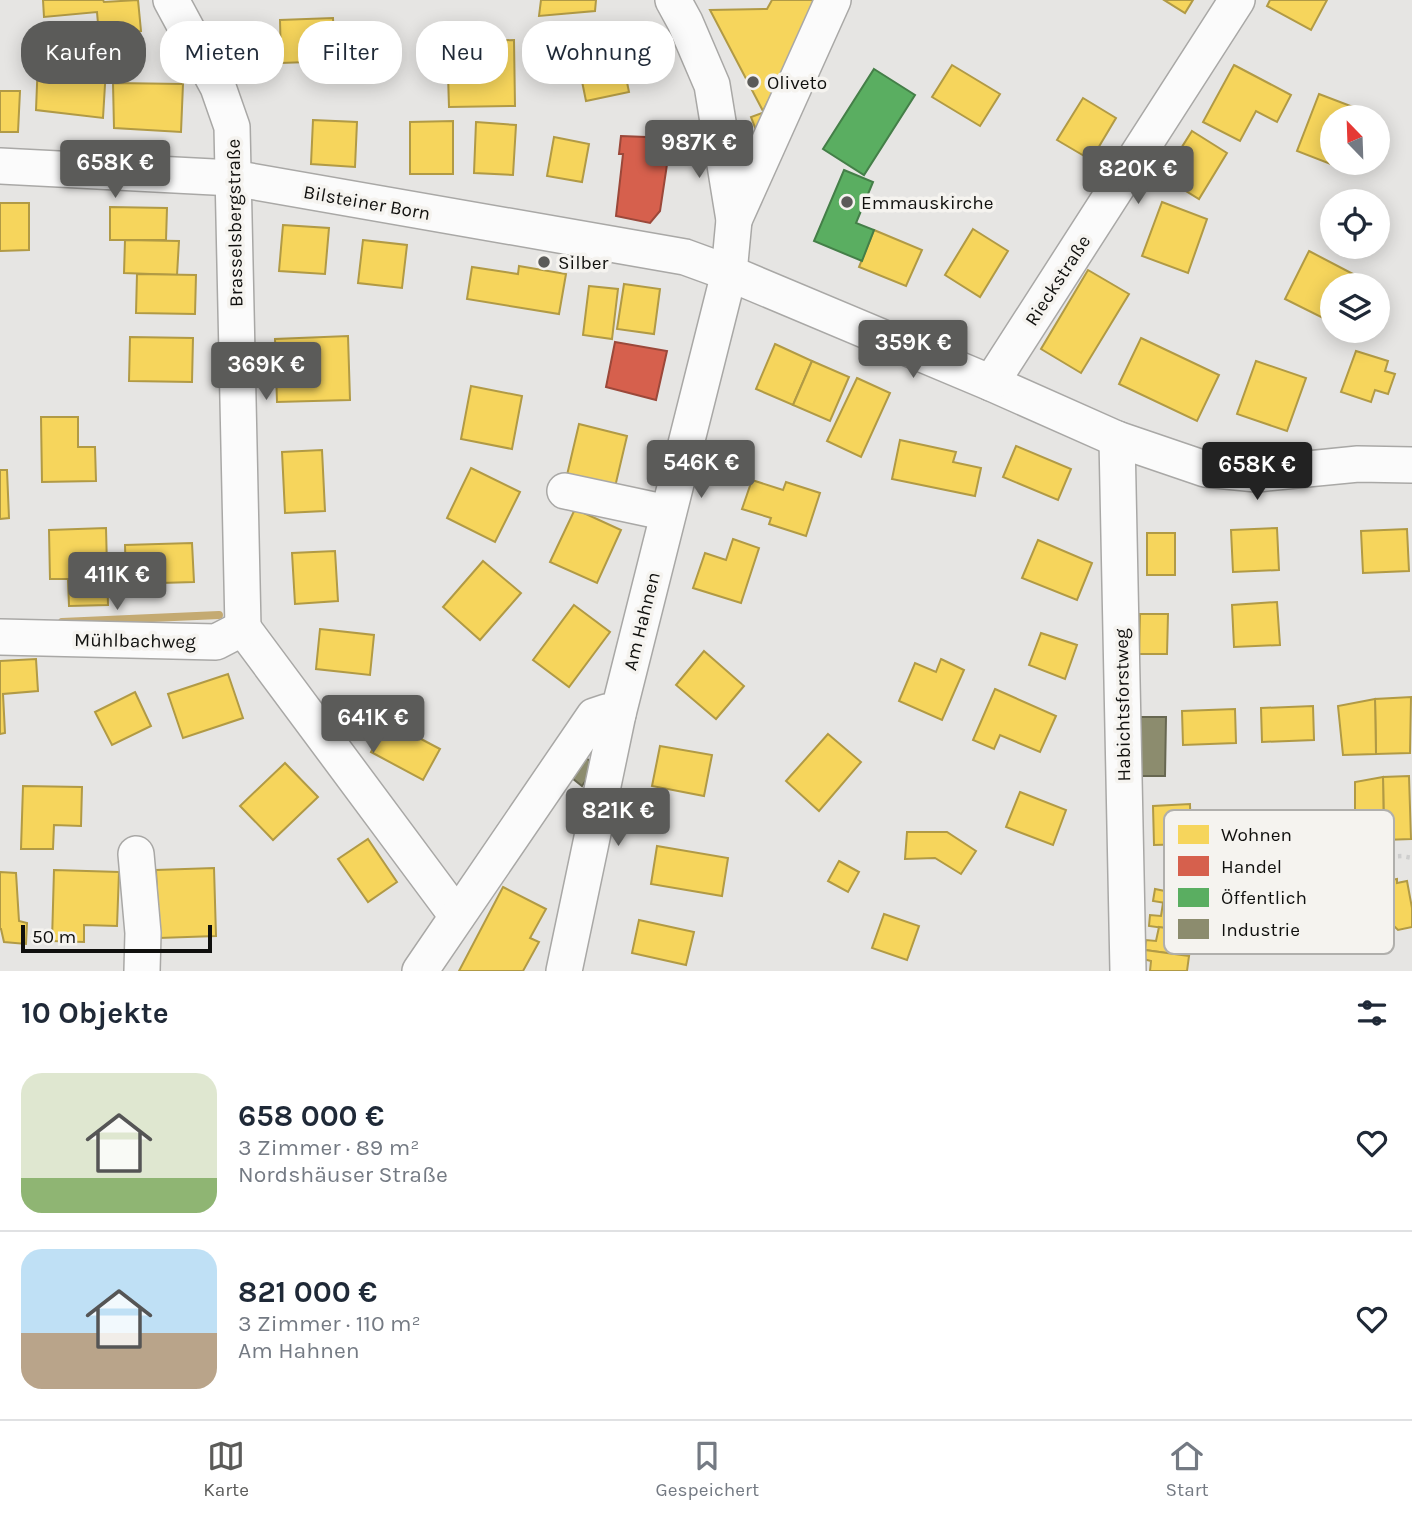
<!DOCTYPE html>
<html lang="de">
<head>
<meta charset="utf-8">
<style>
	:root { --surface:#fff; --page:#f2f2f3; --text:#1f2937; --muted:#747a83; --line:#e0e1e3; --accent:#5b5b59 }
	body { margin:0; font-family:Karla,sans-serif; background:var(--page); color:var(--text); height:100vh; display:flex; flex-direction:column; font-size:26px; white-space:nowrap }
	* { box-sizing:border-box; margin:0 }
	p { font-size:23px; color:var(--muted) }
	.icon { flex:none; width:38px; height:38px; fill:none; stroke:currentColor; stroke-width:2; stroke-linecap:round; stroke-linejoin:round }
	.map { position:relative; height:971px; overflow:hidden }
	.panel { display:flex; flex-direction:column; background:var(--surface); flex:1 }
	.panel>* { flex:none }
	.hud { position:absolute; left:21px; top:21px; width:700px; height:63px; display:flex; gap:14px }
	.needle { width:46px; rotate:337deg }
	.controls { position:absolute; left:1320px; top:105px; display:grid; gap:14px }
	.controls a { display:grid; place-items:center; width:70px; height:70px; border-radius:50%; background:var(--surface); box-shadow:0 4px 18px #0003; font-size:35px }
	.scale { position:absolute; left:21px; bottom:18px; width:191px; box-sizing:border-box; padding-left:7px; border:4px solid #10100e; border-top:0; font-size:19px; line-height:24px; white-space:nowrap; color:#10100e; -webkit-text-stroke:5px #f5f3ef; paint-order:stroke }
	.price { position:absolute; translate:-50% -60px; padding:0 16px; border-radius:7px; background:var(--accent); color:#fff; font-size:23px; line-height:46px; filter:drop-shadow(0 2px 4px #0008) }
	.price::after { content:''; position:absolute; left:50%; top:42px; width:21px; height:16px; margin-left:-10px; background:inherit; clip-path:polygon(0 0,100% 0,50% 100%) }
	.price.selected { background:#222; color:#fff }
	ul { padding:0; list-style:none }
	li { display:flex; align-items:center; gap:21px; height:175px; padding:0 21px }
	li+li { border-top:2px solid var(--line) }
	li span { display:grid; place-items:center; flex:none; width:196px; height:140px; border-radius:21px; color:#555 }
	li>.icon { margin-inline-start:auto }
	span .icon { width:84px; height:84px; fill:#fffc; stroke-width:1 }
	li b { font-size:30px }
	h2 { display:flex; justify-content:space-between; align-items:center; height:84px; padding:0 21px; font-size:30px }
	.tag { padding:0 24px; border-radius:28px; background:var(--surface); box-shadow:0 4px 18px #0003; font-size:24px; line-height:63px }
	.tag.selected { background:var(--accent); color:#fff }
	.dock { display:flex; justify-content:space-around; align-items:center; height:98px; border-top:2px solid var(--line); background:var(--surface); font-size:19px; color:var(--muted) }
	.dock a { display:grid; justify-items:center; gap:4px }
	.dock .selected { color:var(--accent) }
	.map>svg:first-child { display:block }
	.homes { fill:#f6d55c; stroke:#b19a45; stroke-width:2 }
	.shops { fill:#d6604d; stroke:#9b483a; stroke-width:2 }
	.public { fill:#5aae61; stroke:#447f48; stroke-width:2 }
	.industry { fill:#8c8c6e; stroke:#676751; stroke-width:2 }
	.lines { fill:none; stroke-linecap:round; stroke-linejoin:round }
	.stream { stroke:#c4aa72; stroke-width:8 }
	.minor-casing { stroke:#a9a8a6; stroke-width:38 }
	.path { stroke:#cecece; stroke-width:4.5; stroke-dasharray:3.5 5; stroke-linecap:butt }
	.minor { stroke:#fbfbfb; stroke-width:35 }
	.poi-dot { fill:#5b5b59; stroke:#f5f3ef; stroke-width:2.5 }
	.labels { text-anchor:middle; stroke-width:7; stroke-linejoin:round; paint-order:stroke }
	.poi-label { font-size:19px; fill:#10100e; stroke:#f5f3ef; text-anchor:start }
	.street-label { font-size:19px; fill:#10100e; stroke:#f5f3ef }
	.key { fill:#f5f3ef; stroke:#b0afac; stroke-width:2 }
	.key-label { font-size:19px; fill:#10100e }
</style>
</head>
<body>
<div class="map">
<svg width="1412" height="971" viewBox="0 0 1412 971">
	<rect width="100%" height="100%" fill="#e6e5e3"/>
	<g class="homes">
		<polygon points="43,0 103,0 104,2 138,0 141,31 99,35 97,12 44,17"/>
		<polygon points="541,0 596,0 595,11 539,16"/>
		<polygon points="772,0 821,0 763,111 710,10 767,9"/>
		<polygon points="1164,0 1193,0 1185,13"/>
		<polygon points="1270,0 1327,0 1311,30 1267,6"/>
		<polygon points="333,18 335,61 281,63 280,20"/>
		<polygon points="616,28 629,92 586,101 573,37"/>
		<polygon points="514,40 515,106 449,107 447,42"/>
		<polygon points="38,60 106,68 103,118 36,110"/>
		<polygon points="952,65 1000,94 980,126 932,97"/>
		<polygon points="1234,65 1291,95 1277,122 1256,111 1240,141 1203,122"/>
		<polygon points="113,83 183,84 181,132 114,128"/>
		<polygon points="0,91 20,91 18,132 0,132"/>
		<polygon points="1319,94 1369,113 1367,117 1332,117 1332,163 1349,163 1346,170 1297,151"/>
		<polygon points="1083,98 1116,118 1091,160 1057,140"/>
		<polygon points="762,113 768,126 756,130 751,117"/>
		<polygon points="313,120 357,122 355,167 311,164"/>
		<polygon points="453,121 453,174 410,174 410,122"/>
		<polygon points="476,122 516,125 513,175 474,173"/>
		<polygon points="1192,131 1227,153 1199,199 1163,177"/>
		<polygon points="554,137 589,144 582,182 547,176"/>
		<polygon points="1162,202 1207,219 1188,273 1142,256"/>
		<polygon points="0,203 29,203 29,250 0,251"/>
		<polygon points="110,207 167,208 166,240 110,240"/>
		<polygon points="283,225 329,228 325,274 279,271"/>
		<polygon points="973,229 1008,251 980,297 945,275"/>
		<polygon points="874,230 922,250 906,286 859,267"/>
		<polygon points="125,240 179,241 177,275 124,273"/>
		<polygon points="363,240 407,245 402,288 358,283"/>
		<polygon points="1309,251 1353,274 1347,285 1332,285 1332,315 1329,321 1285,299"/>
		<polygon points="519,266 566,274 559,314 467,299 472,267 518,274"/>
		<polygon points="1088,270 1129,294 1081,373 1041,349"/>
		<polygon points="137,274 196,275 195,314 136,313"/>
		<polygon points="624,284 660,289 654,334 617,329"/>
		<polygon points="589,286 618,289 612,339 583,335"/>
		<polygon points="348,336 350,400 277,402 275,339"/>
		<polygon points="130,337 193,338 192,382 129,381"/>
		<polygon points="1141,338 1219,375 1197,421 1119,384"/>
		<polygon points="775,344 812,361 793,405 756,389"/>
		<polygon points="1356,351 1388,361 1385,371 1395,374 1388,394 1375,390 1371,402 1341,392"/>
		<polygon points="812,361 849,377 830,421 793,405"/>
		<polygon points="1256,361 1306,378 1287,431 1237,414"/>
		<polygon points="857,378 890,393 861,457 827,441"/>
		<polygon points="471,386 522,396 512,449 461,439"/>
		<polygon points="41,417 78,417 78,447 95,447 96,481 42,482"/>
		<polygon points="579,424 627,436 615,487 567,475"/>
		<polygon points="900,440 956,452 953,462 981,468 975,496 892,479"/>
		<polygon points="1016,446 1071,469 1058,500 1003,477"/>
		<polygon points="322,450 325,511 285,513 282,452"/>
		<polygon points="471,468 520,492 495,542 447,518"/>
		<polygon points="0,470 7,470 9,518 0,519"/>
		<polygon points="752,480 783,490 786,482 820,493 806,536 769,524 771,518 742,509"/>
		<polygon points="575,509 621,530 597,583 550,562"/>
		<polygon points="106,528 108,605 69,606 68,579 50,579 49,530"/>
		<polygon points="1277,528 1279,570 1233,572 1231,530"/>
		<polygon points="1407,529 1409,571 1363,573 1361,531"/>
		<rect x="1147" y="533" width="28" height="42"/>
		<polygon points="733,539 759,548 741,603 693,588 705,553 726,560"/>
		<polygon points="1038,540 1092,563 1077,600 1022,578"/>
		<polygon points="192,543 194,582 126,584 125,545"/>
		<polygon points="335,551 338,601 295,604 292,553"/>
		<polygon points="483,561 521,593 480,640 443,607"/>
		<polygon points="1277,602 1280,645 1234,647 1232,605"/>
		<polygon points="574,605 610,632 569,687 533,660"/>
		<polygon points="1140,614 1168,614 1167,654 1139,654"/>
		<polygon points="320,629 374,635 370,675 316,669"/>
		<polygon points="1041,633 1077,645 1065,679 1029,665"/>
		<polygon points="704,651 744,686 716,719 676,685"/>
		<polygon points="36,659 38,691 3,694 5,733 0,734 0,661"/>
		<polygon points="941,659 964,670 942,720 899,701 915,663 936,672"/>
		<polygon points="228,674 243,718 183,738 168,694"/>
		<polygon points="995,689 1056,716 1040,752 1000,735 994,749 973,740"/>
		<polygon points="135,692 151,726 112,745 95,712"/>
		<polygon points="1411,697 1410,753 1376,754 1375,699"/>
		<polygon points="1375,699 1376,754 1343,755 1338,706"/>
		<polygon points="1313,706 1314,740 1262,742 1261,708"/>
		<polygon points="1235,709 1236,743 1183,745 1182,711"/>
		<polygon points="387,721 440,749 423,780 371,752"/>
		<polygon points="828,734 861,762 819,811 786,781"/>
		<polygon points="660,746 712,755 704,796 652,786"/>
		<polygon points="285,763 318,797 273,840 240,806"/>
		<polygon points="1409,776 1411,839 1384,840 1383,777"/>
		<polygon points="1383,777 1384,840 1355,838 1355,782"/>
		<polygon points="23,786 82,787 81,826 54,825 53,849 21,849"/>
		<polygon points="1020,792 1066,810 1053,845 1006,827"/>
		<polygon points="1190,804 1191,844 1154,845 1153,806"/>
		<polygon points="907,832 947,832 976,851 961,874 935,858 905,859"/>
		<polygon points="368,839 397,882 368,902 338,859"/>
		<polygon points="657,846 728,858 722,896 651,884"/>
		<polygon points="839,861 859,872 848,892 828,881"/>
		<polygon points="214,868 216,936 159,938 156,870"/>
		<polygon points="54,870 119,872 117,926 84,925 84,942 52,941"/>
		<polygon points="0,872 16,873 19,921 27,923 26,944 4,942 1,929 0,929"/>
		<polygon points="1167,876 1200,882 1196,908 1153,901 1155,889 1165,891"/>
		<polygon points="1397,879 1397,883 1407,881 1412,908 1412,927 1398,930 1393,925 1377,927 1370,884"/>
		<polygon points="503,887 546,909 530,938 539,942 523,971 459,971"/>
		<polygon points="1163,903 1196,908 1193,932 1149,926 1150,915 1161,916"/>
		<polygon points="884,914 919,926 907,960 872,948"/>
		<polygon points="639,920 694,932 686,965 632,953"/>
		<polygon points="1159,927 1193,932 1189,956 1145,950 1146,940 1156,941"/>
		<polygon points="1145,950 1189,956 1187,971 1150,971 1151,961 1143,959"/>
	</g>
	<g class="shops">
		<polygon points="621,136 671,138 660,211 650,223 616,216 623,154 619,154"/>
		<polygon points="615,342 667,351 656,400 606,387"/>
	</g>
	<g class="public">
		<polygon points="874,69 915,95 864,175 823,149"/>
		<polygon points="844,170 873,182 856,223 874,230 862,261 814,241"/>
	</g>
	<g class="industry">
		<polygon points="1141,717 1166,717 1165,776 1140,776"/>
		<polygon points="586,758 596,765 582,786 572,778"/>
	</g>
	<g class="lines">
		<polyline class="stream" points="62,622 219,615"/>
		<defs>
			<g id="minor">
				<polyline points="171,0 218,87 232,127 243,628"/>
				<polyline points="0,166 233,178 685,257 729,273 991,383 1117,439 1205,469 1257,474 1358,464 1412,465"/>
				<polyline points="734,220 833,0"/>
				<polyline points="991,383 1237,0"/>
				<polyline points="1117,439 1128,971"/>
				<polyline points="565,491 668,513"/>
				<polyline points="243,628 457,916"/>
				<polyline points="0,637 216,642 243,628"/>
				<polyline points="136,854 143,933 142,971"/>
				<polyline points="420,971 594,716 606,712 618,714"/>
				<polyline points="564,971 618,714 729,273 734,220 712,85 685,22 673,0"/>
			</g>
		</defs>
		<use href="#minor" class="minor-casing"/>
		<polyline class="path" points="1296,860 1402,856 1412,858"/>
		<use href="#minor" class="minor"/>
	</g>
	<g class="poi-dot">
		<circle cx="753" cy="82" r="7"/>
		<circle cx="847" cy="202" r="7"/>
		<circle cx="544" cy="262" r="7"/>
	</g>
	<g class="labels">
		<g class="poi-label">
			<text x="767" y="89">Oliveto</text>
			<text x="861" y="209">Emmauskirche</text>
			<text x="558" y="269">Silber</text>
		</g>
		<g class="street-label">
			<text transform="translate(367 202) rotate(10)" y="7">Bilsteiner Born</text>
			<text transform="translate(234 223) rotate(-91)" y="7">Brasselsbergstraße</text>
			<text transform="translate(1057 280) rotate(-57)" y="7">Rieckstraße</text>
			<text transform="translate(641 621) rotate(-76)" y="7">Am Hahnen</text>
			<text transform="translate(135 640) rotate(1)" y="7">Mühlbachweg</text>
			<text transform="translate(1122 705) rotate(-91)" y="7">Habichtsforstweg</text>
		</g>
	</g>
	<rect x="1164" y="810" width="230" height="144" rx="10" class="key"/>
	<rect x="1178" y="825" width="31" height="19" fill="#f6d55c"/>
	<rect x="1178" y="856" width="31" height="20" fill="#d6604d"/>
	<rect x="1178" y="888" width="31" height="19" fill="#5aae61"/>
	<rect x="1178" y="919" width="31" height="20" fill="#8c8c6e"/>
	<g class="key-label">
		<text x="1221" y="841">Wohnen</text>
		<text x="1221" y="873">Handel</text>
		<text x="1221" y="904">Öffentlich</text>
		<text x="1221" y="936">Industrie</text>
	</g>
</svg>
<div class="controls">
<a><svg class="needle" viewBox="-14 -14 28 28"><path d="M0-13l5 13h-10z" fill="#e53935"/><path d="M0 13l5-13h-10z" fill="#747a83"/></svg></a>
<a><svg class="icon" aria-label="locate" viewBox="0 0 24 24"><circle cx="12" cy="12" r="6"/><path d="M12 2v4M12 18v4M2 12h4M18 12h4"/></svg></a>
<a><svg class="icon" aria-label="layers" viewBox="0 0 24 24"><path d="M12 4l9 5-9 5-9-5zM3 14l9 5 9-5"/></svg></a>
</div>
<div class="scale">50 m</div>
<b class="price" style="left:699px;top:180px">987K €</b>
<b class="price" style="left:115px;top:200px">658K €</b>
<b class="price" style="left:1138px;top:206px">820K €</b>
<b class="price" style="left:913px;top:380px">359K €</b>
<b class="price" style="left:266px;top:402px">369K €</b>
<b class="price" style="left:701px;top:500px">546K €</b>
<b class="price selected" style="left:1257px;top:502px">658K €</b>
<b class="price" style="left:117px;top:612px">411K €</b>
<b class="price" style="left:373px;top:755px">641K €</b>
<b class="price" style="left:618px;top:848px">821K €</b>
<div class="hud">
<a class="tag selected">Kaufen</a>
<a class="tag">Mieten</a>
<a class="tag">Filter</a>
<a class="tag">Neu</a>
<a class="tag">Wohnung</a>
</div>
</div>
<section class="panel">
<h2>10 Objekte<svg class="icon" aria-label="filters" viewBox="0 0 24 24"><path d="M4 7h16M4 17h16"/><circle cx="9" cy="7" r="2"/><circle cx="15" cy="17" r="2"/></svg></h2>
<ul>
<li><span style="background:linear-gradient(#dfe7d0 75%,#8fb573 0)"><svg class="icon" aria-label="home" viewBox="0 0 24 24"><path d="M3 11l9-7 9 7M6 9v11h12V9"/></svg></span><div><b>658 000 €</b><p>3 Zimmer · 89 m²</p><p>Nordshäuser Straße</p></div><svg class="icon" aria-label="heart" viewBox="0 0 24 24"><path d="M12 20l-8-8c-3-5 5-10 8-4 3-6 11-1 8 4z"/></svg></li>
<li><span style="background:linear-gradient(#bfe0f5 60%,#b9a48a 0)"><svg class="icon" aria-label="home" viewBox="0 0 24 24"><path d="M3 11l9-7 9 7M6 9v11h12V9"/></svg></span><div><b>821 000 €</b><p>3 Zimmer · 110 m²</p><p>Am Hahnen</p></div><svg class="icon" aria-label="heart" viewBox="0 0 24 24"><path d="M12 20l-8-8c-3-5 5-10 8-4 3-6 11-1 8 4z"/></svg></li>
</ul>
</section>
<nav class="dock">
<a class="selected"><svg class="icon" aria-label="map" viewBox="0 0 24 24"><path d="M3 6l6-2 6 2 6-2v14l-6 2-6-2-6 2zM9 4v14M15 6v14"/></svg>Karte</a>
<a><svg class="icon" aria-label="saved" viewBox="0 0 24 24"><path d="M7 4h10v16l-5-4-5 4z"/></svg>Gespeichert</a>
<a><svg class="icon" aria-label="home" viewBox="0 0 24 24"><path d="M3 11l9-7 9 7M6 9v11h12V9"/></svg>Start</a>
</nav>
</body>
</html>
